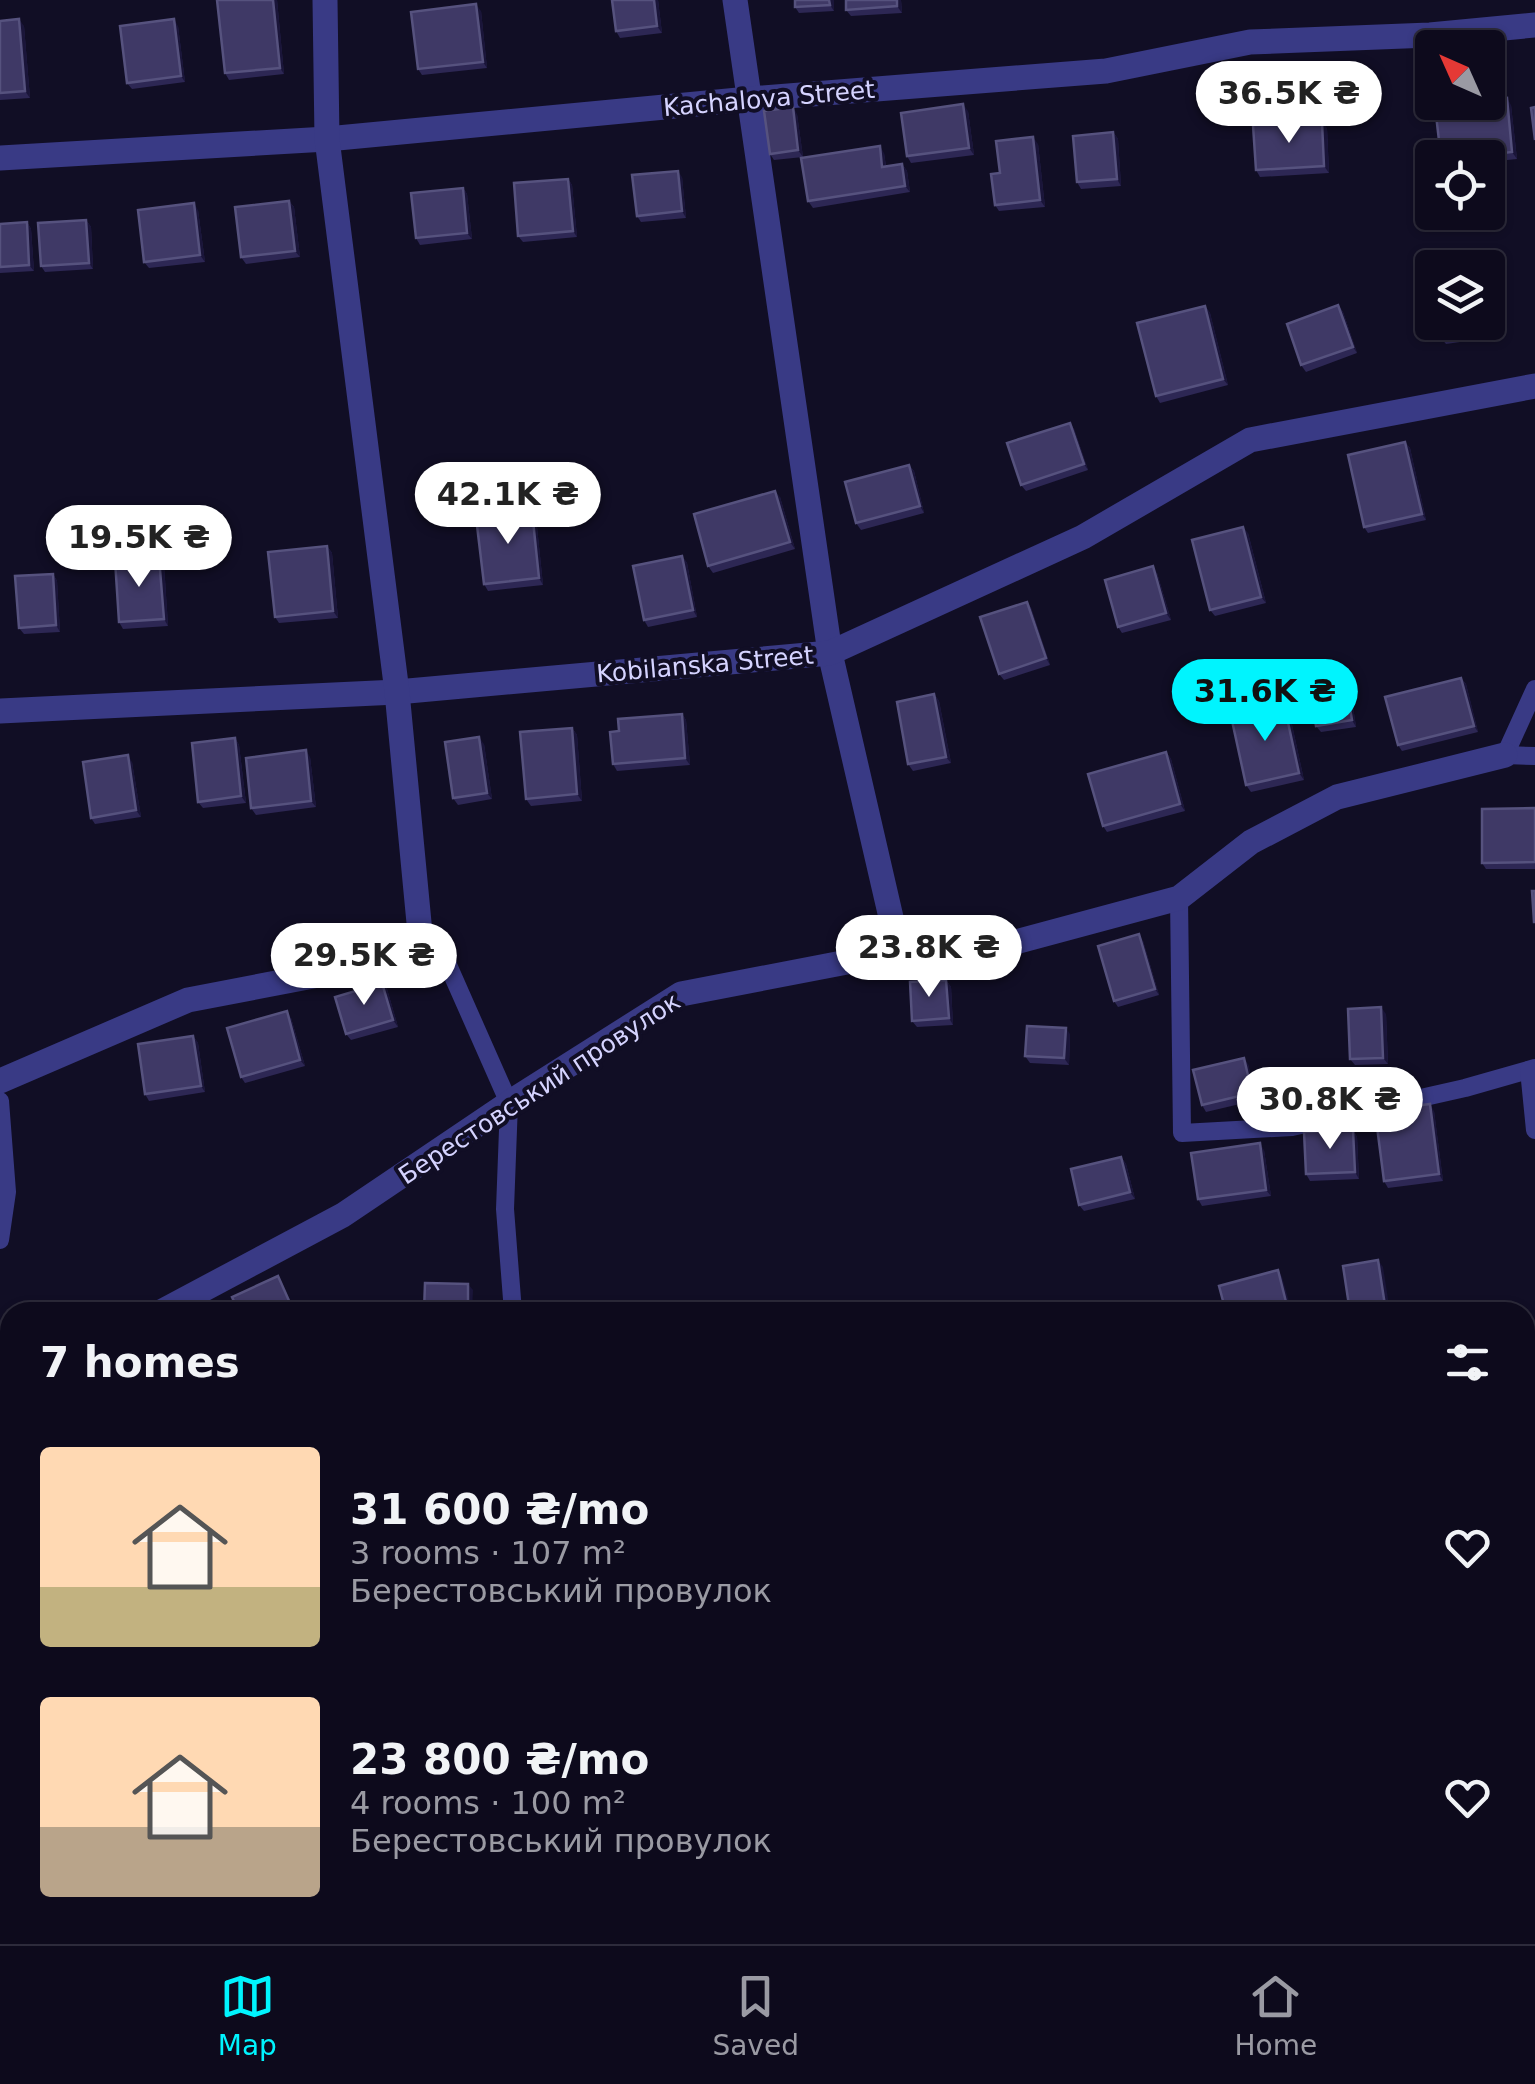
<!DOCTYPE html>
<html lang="en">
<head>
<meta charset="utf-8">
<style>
	:root { --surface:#0d0a1c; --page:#1b1829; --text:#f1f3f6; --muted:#9a9aa3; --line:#2d2b3b; --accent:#00f4fe }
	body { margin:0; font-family:"DejaVu Sans",sans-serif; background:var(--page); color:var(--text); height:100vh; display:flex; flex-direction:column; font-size:38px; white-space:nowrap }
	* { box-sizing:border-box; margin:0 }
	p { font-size:32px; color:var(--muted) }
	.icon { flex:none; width:55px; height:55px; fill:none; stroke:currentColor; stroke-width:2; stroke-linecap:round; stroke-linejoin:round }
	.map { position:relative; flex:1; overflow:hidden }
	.sheet { position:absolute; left:0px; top:1302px; width:1535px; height:642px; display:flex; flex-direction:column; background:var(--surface); border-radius:30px 30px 0 0; box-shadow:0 2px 8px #0004,0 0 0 2px var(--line) }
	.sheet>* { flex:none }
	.needle { width:65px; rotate:315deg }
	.tools { position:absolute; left:1415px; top:30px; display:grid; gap:20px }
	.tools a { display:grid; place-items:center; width:90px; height:90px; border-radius:10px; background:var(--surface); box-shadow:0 2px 8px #0004,0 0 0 2px var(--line); font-size:50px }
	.price { position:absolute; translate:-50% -85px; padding:0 22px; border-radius:35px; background:#fff; color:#222; font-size:32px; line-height:65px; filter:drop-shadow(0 2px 5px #0008) }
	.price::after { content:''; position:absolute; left:50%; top:60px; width:30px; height:22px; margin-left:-15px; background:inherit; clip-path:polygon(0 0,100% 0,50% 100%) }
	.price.selected { background:var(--accent); color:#111 }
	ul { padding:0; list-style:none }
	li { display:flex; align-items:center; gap:30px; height:250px; padding:0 40px }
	li span { display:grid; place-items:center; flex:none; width:280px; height:200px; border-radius:10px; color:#555 }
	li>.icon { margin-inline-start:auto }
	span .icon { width:120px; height:120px; fill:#fffc; stroke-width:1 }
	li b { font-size:42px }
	h2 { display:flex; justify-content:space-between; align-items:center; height:120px; padding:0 40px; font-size:42px }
	.tabs { display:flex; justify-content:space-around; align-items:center; height:140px; border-top:2px solid var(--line); background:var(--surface); font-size:28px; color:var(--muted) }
	.tabs a { display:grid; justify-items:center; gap:5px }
	.tabs .selected { color:var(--accent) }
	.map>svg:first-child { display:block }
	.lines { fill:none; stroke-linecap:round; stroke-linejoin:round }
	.river { stroke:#0b2548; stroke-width:65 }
	.service { stroke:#393a85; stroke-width:18 }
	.minor { stroke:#393a85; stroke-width:25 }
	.wall { fill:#2d2754 }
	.shaded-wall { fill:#1a1539 }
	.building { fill:#3f3966; stroke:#56527e; stroke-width:2.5 }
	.labels { text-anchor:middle; stroke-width:8; stroke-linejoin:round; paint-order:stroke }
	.street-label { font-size:25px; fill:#d5d3ff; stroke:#110e25 }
</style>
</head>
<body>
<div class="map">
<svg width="1535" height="1944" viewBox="0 0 1535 1944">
	<rect width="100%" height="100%" fill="#110e25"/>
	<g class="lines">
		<g class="river">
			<polyline points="1525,1907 1535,1904"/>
			<polyline points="1458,1944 1483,1935"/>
		</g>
		<g class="service">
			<polyline points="1535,689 1505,755 1535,756"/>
			<polyline points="1179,898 1182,1133 1292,1127 1465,1088 1535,1068"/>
			<polyline points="420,933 440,947 509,1103 505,1209 513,1312"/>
			<polyline points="1529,1070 1535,1130"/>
			<polyline points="0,1101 7,1192 0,1240"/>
			<polyline points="1525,1874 1535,1871"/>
			<polyline points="0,1923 10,1923"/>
			<polyline points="808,1935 944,1941 1039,1935"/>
		</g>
		<g class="minor">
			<polyline points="735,0 830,653 899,952"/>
			<polyline points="0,158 327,139 749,99 1106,71 1250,42 1430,35 1535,25"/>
			<polyline points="0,711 397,692 830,653 1083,537 1250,440 1535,386"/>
			<polyline points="0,1081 188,1000 334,972 420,933 397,692 327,139 325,0"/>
			<polyline points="161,1312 343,1215 509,1103 681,994 899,952 1012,943 1179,898 1251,842 1337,797 1505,755"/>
			<polyline points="0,1385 10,1384"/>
		</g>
	</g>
	<g class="wall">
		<polygon points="277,0 284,74 229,80 225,73"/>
		<polygon points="612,0 658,0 662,33 620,38 616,31"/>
		<polygon points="795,0 834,0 834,11 799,13 795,7"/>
		<polygon points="901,0 902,13 851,16 846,10"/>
		<polygon points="481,11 487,68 422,75 418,69"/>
		<polygon points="0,21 24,26 30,98 0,100"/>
		<polygon points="178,26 185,82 132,89 127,83"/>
		<polygon points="1511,105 1517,159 1488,162 1488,158 1441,158"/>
		<polygon points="968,111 974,155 911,163 907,156"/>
		<polygon points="797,114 803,157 774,160 770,154"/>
		<polygon points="1327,128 1329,173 1260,177 1256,170"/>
		<polygon points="1113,132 1118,139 1121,186 1081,189 1077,182"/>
		<polygon points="1038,144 1045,207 999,211 995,205 1000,173"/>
		<polygon points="884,153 886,166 902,164 907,171 910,192 813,208 808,201"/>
		<polygon points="682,177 686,218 641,222 637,216"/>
		<polygon points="568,179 572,185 577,237 523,242 518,236"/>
		<polygon points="463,188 467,194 472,239 420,245 416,238"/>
		<polygon points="289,201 294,207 300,257 246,264 241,257"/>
		<polygon points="198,210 205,262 149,268 144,262"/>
		<polygon points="86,220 91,227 93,269 45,272 41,266"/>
		<polygon points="27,222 31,229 34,271 0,273 0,224"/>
		<polygon points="1491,286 1495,292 1502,336 1446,344 1441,338"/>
		<polygon points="1338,305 1343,312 1357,353 1306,372 1301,365"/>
		<polygon points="1205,306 1210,313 1228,385 1160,403 1156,396"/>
		<polygon points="1070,423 1074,429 1088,470 1026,491 1021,485"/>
		<polygon points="1405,442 1410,448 1426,520 1368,533 1364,527"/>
		<polygon points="909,465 914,471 924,513 861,530 856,523"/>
		<polygon points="780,497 795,549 713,573 708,566"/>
		<polygon points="532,511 536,517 543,585 488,591 484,584"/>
		<polygon points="1248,533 1266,603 1215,616 1210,610"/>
		<polygon points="327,546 332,553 338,618 279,623 275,617"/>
		<polygon points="682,556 687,563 697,617 648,627 644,620"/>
		<polygon points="164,564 168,626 123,629 119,622"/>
		<polygon points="1157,573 1171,620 1122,633 1118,627"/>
		<polygon points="53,574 57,581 60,632 24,634 19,628"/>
		<polygon points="1027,602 1031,608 1050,665 1004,680 999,674"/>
		<polygon points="1343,667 1348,673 1356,727 1321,732 1316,726"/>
		<polygon points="1461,678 1466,684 1478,732 1402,751 1398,745"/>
		<polygon points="934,694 939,701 951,763 913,771 908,764"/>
		<polygon points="1284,704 1289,711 1304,780 1251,792 1246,785"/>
		<polygon points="682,714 686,720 690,765 617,771 613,764"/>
		<polygon points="572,728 577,735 582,801 531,806 526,799"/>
		<polygon points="235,738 239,745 246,803 203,808 198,802"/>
		<polygon points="484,744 492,799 458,805 453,798"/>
		<polygon points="1166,752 1171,759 1185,811 1107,832 1103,826"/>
		<polygon points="310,757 316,807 256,815 251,808"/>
		<polygon points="132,762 141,817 95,824 91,818"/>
		<polygon points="1535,808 1535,869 1486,869 1482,863"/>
		<polygon points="1143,941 1159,995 1118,1007 1114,1001"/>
		<polygon points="946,980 951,987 953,1025 917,1027 912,1021"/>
		<polygon points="382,983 387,989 398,1027 351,1040 346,1034"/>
		<polygon points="1386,1014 1388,1064 1355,1065 1350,1059"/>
		<polygon points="291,1018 305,1066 245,1083 241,1077"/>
		<polygon points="1070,1034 1069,1065 1030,1063 1025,1056"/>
		<polygon points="193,1036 198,1043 205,1092 149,1101 145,1094"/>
		<polygon points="1248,1064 1257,1100 1206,1112 1202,1105"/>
		<polygon points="1434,1111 1443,1181 1388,1188 1384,1181"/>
		<polygon points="1353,1130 1357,1137 1359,1179 1310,1181 1306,1174"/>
		<polygon points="1264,1150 1271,1196 1202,1206 1198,1199"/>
		<polygon points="1121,1157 1126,1164 1135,1199 1084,1211 1079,1205"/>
	</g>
	<g class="shaded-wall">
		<polygon points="273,0 277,0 284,74 280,68"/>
		<polygon points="654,0 658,0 662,33 657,26"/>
		<polygon points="829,0 834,0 834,11 830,5"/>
		<polygon points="897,0 901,0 902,13 897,6"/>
		<polygon points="476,4 481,11 487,68 483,62"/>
		<polygon points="19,19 24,26 30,98 25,91"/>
		<polygon points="174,19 178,26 185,82 181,76"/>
		<polygon points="1507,98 1511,105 1517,159 1512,152"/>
		<polygon points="963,104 968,111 974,155 969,148"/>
		<polygon points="793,107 797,114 803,157 798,150"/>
		<polygon points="1322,122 1327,128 1329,173 1324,166"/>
		<polygon points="1113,132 1118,139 1121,186 1117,179"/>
		<polygon points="1033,137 1038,144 1045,207 1040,200"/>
		<polygon points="880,146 884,153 887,174 882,167"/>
		<polygon points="902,164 907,171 910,192 905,186"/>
		<polygon points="678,171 682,177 686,218 682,211"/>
		<polygon points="568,179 572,185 577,237 573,231"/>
		<polygon points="463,188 467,194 472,239 467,233"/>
		<polygon points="289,201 294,207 300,257 295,251"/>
		<polygon points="194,203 198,210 205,262 200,255"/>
		<polygon points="86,220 91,227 93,269 89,263"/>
		<polygon points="27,222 31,229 34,271 29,265"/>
		<polygon points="1491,286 1495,292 1502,336 1497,329"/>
		<polygon points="1338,305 1343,312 1357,353 1353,347"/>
		<polygon points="1205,306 1210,313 1228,385 1223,379"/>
		<polygon points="1070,423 1074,429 1088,470 1084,464"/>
		<polygon points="1405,442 1410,448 1426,520 1422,514"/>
		<polygon points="909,465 914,471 924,513 920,506"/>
		<polygon points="775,491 780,497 795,549 790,542"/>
		<polygon points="532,511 536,517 543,585 539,578"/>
		<polygon points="1243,527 1248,533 1266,603 1261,597"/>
		<polygon points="327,546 332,553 338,618 333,611"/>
		<polygon points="682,556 687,563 697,617 693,610"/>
		<polygon points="159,557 164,564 168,626 164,619"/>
		<polygon points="1153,566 1157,573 1171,620 1166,613"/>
		<polygon points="53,574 57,581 60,632 56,625"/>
		<polygon points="1027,602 1031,608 1050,665 1046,658"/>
		<polygon points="1343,667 1348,673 1356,727 1352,720"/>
		<polygon points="1461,678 1466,684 1478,732 1474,726"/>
		<polygon points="934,694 939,701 951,763 946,757"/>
		<polygon points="1284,704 1289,711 1304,780 1299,773"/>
		<polygon points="682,714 686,720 690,765 685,758"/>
		<polygon points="572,728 577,735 582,801 577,794"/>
		<polygon points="479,737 484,744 492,799 487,793"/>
		<polygon points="235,738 239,745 246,803 241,796"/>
		<polygon points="306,750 310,757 316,807 311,801"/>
		<polygon points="1166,752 1171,759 1185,811 1180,804"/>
		<polygon points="128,755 132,762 141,817 136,810"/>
		<polygon points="1139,934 1143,941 1159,995 1155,989"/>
		<polygon points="946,980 951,987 953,1025 949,1018"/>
		<polygon points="382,983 387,989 398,1027 393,1020"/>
		<polygon points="1381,1007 1386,1014 1388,1064 1383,1058"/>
		<polygon points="287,1011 291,1018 305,1066 300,1060"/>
		<polygon points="1066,1028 1070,1034 1069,1065 1064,1058"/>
		<polygon points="193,1036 198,1043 205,1092 201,1086"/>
		<polygon points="1244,1058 1248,1064 1257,1100 1252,1093"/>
		<polygon points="1430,1104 1434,1111 1443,1181 1439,1174"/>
		<polygon points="1353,1130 1357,1137 1359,1179 1355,1172"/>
		<polygon points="1260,1143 1264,1150 1271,1196 1266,1190"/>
		<polygon points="1121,1157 1126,1164 1135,1199 1130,1192"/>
		<polygon points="1378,1260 1383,1267 1390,1312 1386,1312"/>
		<polygon points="1278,1270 1282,1277 1292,1312 1288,1310"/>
		<polygon points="468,1284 473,1290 472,1312 468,1312"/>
	</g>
	<g class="building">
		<polygon points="217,0 273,0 280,68 225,73"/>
		<polygon points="612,0 654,0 657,26 616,31"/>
		<polygon points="795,0 829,0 830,5 795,7"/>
		<polygon points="846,0 897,0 897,6 846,10"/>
		<polygon points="476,4 483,62 418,69 411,12"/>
		<polygon points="19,19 25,91 0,93 0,21"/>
		<polygon points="174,19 181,76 127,83 120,26"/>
		<polygon points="1507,98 1512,152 1463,158 1441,158 1435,106 1469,102 1488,102 1488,100"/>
		<polygon points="963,104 969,148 907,156 901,113"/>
		<polygon points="793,107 798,150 770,154 764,111"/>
		<polygon points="1535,107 1535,140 1531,108"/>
		<polygon points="1322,122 1324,166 1256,170 1253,125"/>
		<polygon points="1113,132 1117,179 1077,182 1073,136"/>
		<polygon points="1033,137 1040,200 995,205 991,174 1000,173 996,141"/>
		<polygon points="880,146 882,167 902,164 905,186 808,201 801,158"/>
		<polygon points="678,171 682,211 637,216 632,175"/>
		<polygon points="568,179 573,231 518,236 514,183"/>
		<polygon points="463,188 467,233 416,238 411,193"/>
		<polygon points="289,201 295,251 241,257 235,207"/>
		<polygon points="194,203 200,255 144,262 138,210"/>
		<polygon points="86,220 89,263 41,266 38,223"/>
		<polygon points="27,222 29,265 0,267 0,224"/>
		<polygon points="1488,286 1491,286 1497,329 1441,338 1439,322 1488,322"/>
		<polygon points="1338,305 1353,347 1301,365 1287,324"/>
		<polygon points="1205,306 1223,379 1156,396 1137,323"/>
		<polygon points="1070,423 1084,464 1021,485 1007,443"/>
		<polygon points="1405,442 1422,514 1364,527 1348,455"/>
		<polygon points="909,465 920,506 856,523 845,482"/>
		<polygon points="775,491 790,542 708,566 694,514"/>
		<polygon points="532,511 539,578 484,584 476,517"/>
		<polygon points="1243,527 1261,597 1210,610 1192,540"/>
		<polygon points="327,546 333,611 275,617 268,552"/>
		<polygon points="682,556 693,610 644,620 633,566"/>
		<polygon points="159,557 164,619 119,622 115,560"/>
		<polygon points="1153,566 1166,613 1118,627 1105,580"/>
		<polygon points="53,574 56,625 19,628 15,576"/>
		<polygon points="1027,602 1046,658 999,674 980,617"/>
		<polygon points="1343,667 1352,720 1316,726 1308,672"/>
		<polygon points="1461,678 1474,726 1398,745 1385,697"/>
		<polygon points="934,694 946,757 908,764 897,702"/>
		<polygon points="1284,704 1299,773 1246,785 1231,716"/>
		<polygon points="682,714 685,758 613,764 610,732 619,731 618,719"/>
		<polygon points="572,728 577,794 526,799 520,732"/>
		<polygon points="479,737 487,793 453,798 445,742"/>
		<polygon points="235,738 241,796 198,802 192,743"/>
		<polygon points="306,750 311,801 251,808 246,758"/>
		<polygon points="1166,752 1180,804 1103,826 1088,774"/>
		<polygon points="128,755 136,810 91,818 83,762"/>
		<polygon points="1535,808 1535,862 1482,863 1482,809"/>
		<polygon points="1532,891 1535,891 1535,922 1534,922"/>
		<polygon points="1139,934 1155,989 1114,1001 1098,946"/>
		<polygon points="946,980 949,1018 912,1021 910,982"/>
		<polygon points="382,983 393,1020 346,1034 335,997"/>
		<polygon points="1381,1007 1383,1058 1350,1059 1348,1009"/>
		<polygon points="287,1011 300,1060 241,1077 227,1028"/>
		<polygon points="1027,1026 1066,1028 1064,1058 1025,1056"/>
		<polygon points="193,1036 201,1086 145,1094 138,1044"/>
		<polygon points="1244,1058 1252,1093 1202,1105 1193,1070"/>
		<polygon points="1430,1104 1439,1174 1384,1181 1375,1111"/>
		<polygon points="1353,1130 1355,1172 1306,1174 1304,1132"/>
		<polygon points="1260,1143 1266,1190 1198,1199 1191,1153"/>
		<polygon points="1121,1157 1130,1192 1079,1205 1071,1169"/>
		<polygon points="1378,1260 1386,1312 1350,1312 1343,1266"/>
		<polygon points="1278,1270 1288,1310 1279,1312 1226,1312 1219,1286"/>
		<polygon points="278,1276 294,1312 239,1312 232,1297"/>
		<polygon points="425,1283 468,1284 468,1312 424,1312"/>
		<polygon points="729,1310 729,1312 678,1312"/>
		<polygon points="10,1416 10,1430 5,1419"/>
	</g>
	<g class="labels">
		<g class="street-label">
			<text transform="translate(769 98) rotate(-5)" y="9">Kachalova Street</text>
			<text transform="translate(705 664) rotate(-5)" y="9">Kobilanska Street</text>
			<text transform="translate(539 1088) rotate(-33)" y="9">Берестовський провулок</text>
		</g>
	</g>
</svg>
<div class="tools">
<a><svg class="needle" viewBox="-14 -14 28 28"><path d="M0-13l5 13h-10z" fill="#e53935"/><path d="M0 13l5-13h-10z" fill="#9a9aa3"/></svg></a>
<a><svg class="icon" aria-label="locate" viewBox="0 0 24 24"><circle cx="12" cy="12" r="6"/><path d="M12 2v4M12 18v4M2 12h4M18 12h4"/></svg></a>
<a><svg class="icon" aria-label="layers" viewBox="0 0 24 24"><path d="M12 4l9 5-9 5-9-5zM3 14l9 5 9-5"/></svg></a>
</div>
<b class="price" style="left:1289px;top:146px">36.5K ₴</b>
<b class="price" style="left:508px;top:547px">42.1K ₴</b>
<b class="price" style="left:139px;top:590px">19.5K ₴</b>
<b class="price selected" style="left:1265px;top:744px">31.6K ₴</b>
<b class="price" style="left:929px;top:1000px">23.8K ₴</b>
<b class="price" style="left:364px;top:1008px">29.5K ₴</b>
<b class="price" style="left:1330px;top:1152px">30.8K ₴</b>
<section class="sheet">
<h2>7 homes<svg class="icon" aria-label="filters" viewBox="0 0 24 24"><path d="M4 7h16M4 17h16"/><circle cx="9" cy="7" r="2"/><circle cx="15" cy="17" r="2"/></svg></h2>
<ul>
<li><span style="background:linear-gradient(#ffd9b3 70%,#c2b280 0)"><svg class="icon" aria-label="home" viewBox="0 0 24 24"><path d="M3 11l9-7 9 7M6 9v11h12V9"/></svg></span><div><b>31 600 ₴/mo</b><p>3 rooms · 107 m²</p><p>Берестовський провулок</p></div><svg class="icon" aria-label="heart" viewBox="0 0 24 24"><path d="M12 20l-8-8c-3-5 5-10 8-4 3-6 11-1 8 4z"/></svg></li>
<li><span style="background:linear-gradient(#ffd9b3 65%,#b9a48a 0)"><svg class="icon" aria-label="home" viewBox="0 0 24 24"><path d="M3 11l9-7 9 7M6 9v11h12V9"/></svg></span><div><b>23 800 ₴/mo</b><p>4 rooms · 100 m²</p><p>Берестовський провулок</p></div><svg class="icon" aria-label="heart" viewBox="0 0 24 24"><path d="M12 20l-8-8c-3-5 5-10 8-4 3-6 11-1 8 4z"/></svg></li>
</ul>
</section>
</div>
<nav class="tabs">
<a class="selected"><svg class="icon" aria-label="map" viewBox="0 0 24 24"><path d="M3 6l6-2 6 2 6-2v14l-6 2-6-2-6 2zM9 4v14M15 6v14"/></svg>Map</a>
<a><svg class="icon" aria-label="saved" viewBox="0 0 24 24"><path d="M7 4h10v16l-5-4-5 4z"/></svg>Saved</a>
<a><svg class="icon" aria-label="home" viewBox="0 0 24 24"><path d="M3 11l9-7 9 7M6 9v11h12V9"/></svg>Home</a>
</nav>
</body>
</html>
